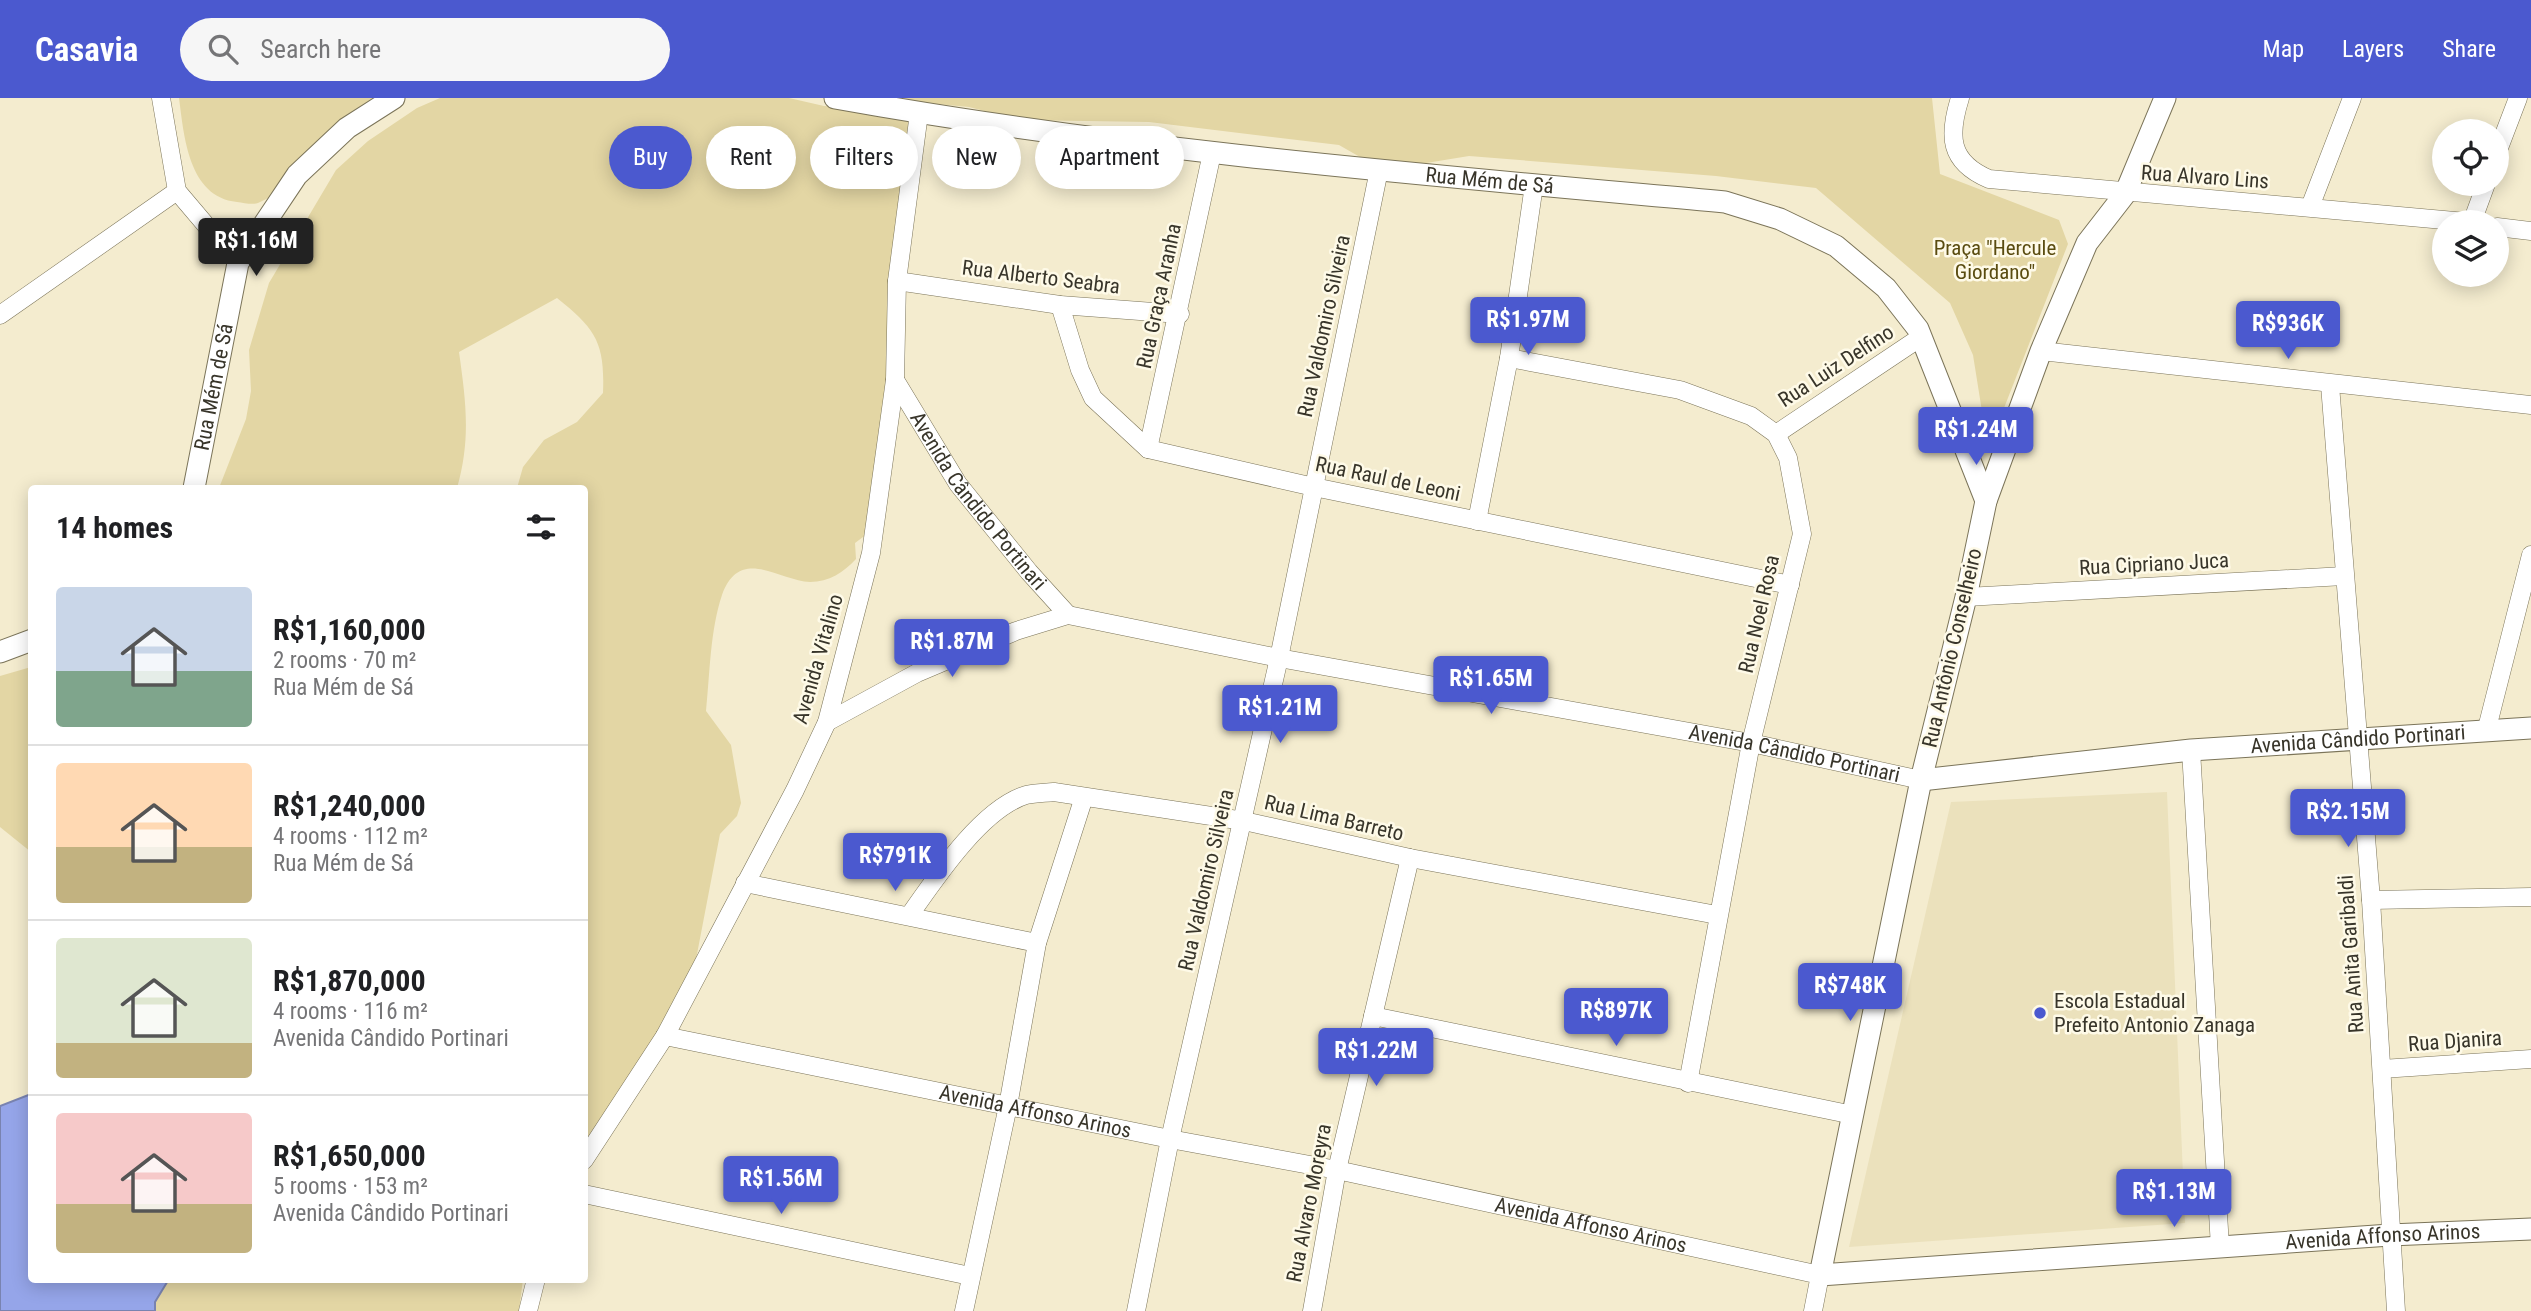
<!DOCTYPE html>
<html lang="en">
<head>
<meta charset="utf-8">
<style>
	:root { --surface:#fff; --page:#f6f6f6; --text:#202124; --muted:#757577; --line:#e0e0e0; --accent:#4b59cf }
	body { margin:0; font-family:"Roboto Condensed",sans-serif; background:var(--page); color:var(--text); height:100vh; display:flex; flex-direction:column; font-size:26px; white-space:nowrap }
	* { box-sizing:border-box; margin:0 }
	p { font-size:23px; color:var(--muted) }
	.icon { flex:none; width:38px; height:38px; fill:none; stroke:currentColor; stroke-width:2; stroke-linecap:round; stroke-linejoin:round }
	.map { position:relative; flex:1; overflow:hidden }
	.side { position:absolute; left:28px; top:387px; width:560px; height:798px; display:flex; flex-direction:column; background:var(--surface); border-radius:7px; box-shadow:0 4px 18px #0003 }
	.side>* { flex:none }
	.top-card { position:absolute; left:609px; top:28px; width:665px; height:63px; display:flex; gap:14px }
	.tools { position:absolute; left:2432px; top:21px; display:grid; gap:14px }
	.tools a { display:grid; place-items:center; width:77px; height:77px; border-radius:50%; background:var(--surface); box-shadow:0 4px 18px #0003; font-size:35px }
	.price { position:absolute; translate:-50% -60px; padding:0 16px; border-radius:7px; background:var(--accent); color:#fff; font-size:23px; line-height:46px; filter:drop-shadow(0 2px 4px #0008) }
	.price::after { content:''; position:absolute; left:50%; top:42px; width:21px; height:16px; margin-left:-10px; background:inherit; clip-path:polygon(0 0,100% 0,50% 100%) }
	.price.on { background:#222; color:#fff }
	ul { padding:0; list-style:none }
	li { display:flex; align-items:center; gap:21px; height:175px; padding:0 28px }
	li+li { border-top:2px solid var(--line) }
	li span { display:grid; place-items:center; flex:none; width:196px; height:140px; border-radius:7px; color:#555 }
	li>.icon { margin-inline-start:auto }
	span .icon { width:84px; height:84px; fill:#fffc; stroke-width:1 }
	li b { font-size:30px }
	h2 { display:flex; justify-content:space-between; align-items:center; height:84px; padding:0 28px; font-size:30px }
	.tag { padding:0 24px; border-radius:32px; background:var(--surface); box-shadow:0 4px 18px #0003; font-size:24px; line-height:63px }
	.tag.on { background:var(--accent); color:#fff }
	header { display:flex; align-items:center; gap:42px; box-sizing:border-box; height:98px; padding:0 35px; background:var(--accent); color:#fff }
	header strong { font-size:33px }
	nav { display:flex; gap:38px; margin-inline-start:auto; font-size:24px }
	.search { width:490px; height:63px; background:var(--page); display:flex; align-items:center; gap:18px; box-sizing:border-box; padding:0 24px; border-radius:38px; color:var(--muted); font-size:26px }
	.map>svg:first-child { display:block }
	.built { fill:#ebe1bc }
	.green { fill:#e3d6a4 }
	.water { fill:#95a5e9; stroke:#7983b0; stroke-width:2 }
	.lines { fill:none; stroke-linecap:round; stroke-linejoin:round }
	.minor-casing { stroke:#7b7459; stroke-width:19 }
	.tertiary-casing { stroke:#7b7459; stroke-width:23 }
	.minor { stroke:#fff; stroke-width:18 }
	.tertiary { stroke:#fff; stroke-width:21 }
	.poi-dot { fill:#4b59cf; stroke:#fefae8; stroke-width:2.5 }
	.labels { text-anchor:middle; stroke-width:5; stroke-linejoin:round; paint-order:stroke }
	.street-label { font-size:21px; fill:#38352a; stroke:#fefae8 }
	.park-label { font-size:21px; fill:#5a4c10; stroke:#fefae8 }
	.poi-label { font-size:21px; fill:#38352a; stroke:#fefae8; text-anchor:start }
</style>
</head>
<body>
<header>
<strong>Casavia</strong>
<div class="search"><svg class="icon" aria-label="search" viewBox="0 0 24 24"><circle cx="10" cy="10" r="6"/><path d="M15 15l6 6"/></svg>Search here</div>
<nav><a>Map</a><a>Layers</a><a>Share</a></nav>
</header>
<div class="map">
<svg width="2531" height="1213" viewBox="0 0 2531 1213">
	<rect width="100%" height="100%" fill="#f4eccf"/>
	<polygon class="built" points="2167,694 2185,1125 1849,1149 1951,704"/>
	<g class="green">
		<path d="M179,0h210c-33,28 -93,89 -131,105 -5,2 -14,0 -21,-1 -49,-5 -53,-67 -58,-104z"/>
		<path d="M440,0h349l35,8 56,2 7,-10h1045l8,76 119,46 9,24 -80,205 -15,-94 -23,-52 -134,-115 -100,-12 -247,-20 -49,8 -60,-7 -21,-12 -190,-23 -130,-2 -50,-13 -32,-3 -9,5 -57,422 -16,12 1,16c-12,13 -27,23 -46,23 -31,-1 -70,-37 -88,13 -12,36 -12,78 -16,116l25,34 10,58 -4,13 -17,18 -27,141 -66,111 -42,59 -1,-657h-67l6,-21 21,-27 33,-18 26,-29c2,-50 -7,-64 -46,-95l-98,54c7,50 12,87 -2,136h-238l27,-69 5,-28 -2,-41 20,-67 67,-113 32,-29 49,-33z"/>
		<polygon points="31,569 31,754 0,729 0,578"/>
		<polygon points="149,1181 523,1181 519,1213 130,1213"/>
	</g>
	<polygon class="water" points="31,996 32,1181 169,1181 155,1204 155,1213 0,1213 0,1008"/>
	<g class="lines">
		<defs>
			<g id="minor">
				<polyline points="161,0 177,93 238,165"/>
				<path d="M1960,0c-12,38 -11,64 29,81l477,43"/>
				<polyline points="2497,55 2518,0"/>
				<polyline points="2310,109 2352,0"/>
				<polyline points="2472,124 2486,86"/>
				<polyline points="2497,129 2531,133"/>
				<polyline points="897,183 1060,207 1180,216"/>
				<polyline points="1060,207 1080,272 1093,300 1148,351 1314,389 1790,487"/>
				<polyline points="0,217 177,93"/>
				<polyline points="2041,253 2531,307"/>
				<polyline points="1509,260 1680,292 1751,318 1776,336 1788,360 1802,436 1751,645 1688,985"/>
				<path id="s1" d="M895,282l63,104 71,88 39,43"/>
				<polyline points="2330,287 2371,802 2396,1213"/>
				<polyline points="1776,336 1921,239"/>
				<polyline points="1148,351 1212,55"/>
				<polyline points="1477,423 1509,260 1534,87"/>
				<polyline points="1966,499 2344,478"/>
				<path id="s2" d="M827,624l90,-49 99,-42 52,-16 211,43 472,85 170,37"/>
				<polyline points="2486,634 2531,457"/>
				<polyline points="2191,652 2220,1149"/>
				<polyline points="745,785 1037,845"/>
				<polyline points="2371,802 2531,799"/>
				<path d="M909,818c26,-37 72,-107 117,-121 9,-2 19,-2 28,-3l190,29 166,37 307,57"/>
				<polyline points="1373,918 1853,1017"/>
				<path id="s3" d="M665,938l505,103 167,31 483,105 -7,36"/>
				<polyline points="2382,971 2531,961"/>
				<polyline points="584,1062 665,938 795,692 827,624 871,455 895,282 897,183 919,15"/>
				<polyline points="584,1096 970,1178"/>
				<polyline points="528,1213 536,1181"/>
				<polyline points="964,1213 1008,1008 1037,845 1084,699"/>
				<polyline points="1136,1213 1170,1041 1279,560 1379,72"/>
				<polyline points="1312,1213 1337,1072 1410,760"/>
			</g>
			<g id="tertiary">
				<path id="s4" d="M835,0c294,53 592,77 890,104l55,17 56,27 50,42 32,41 68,172"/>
				<path id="s5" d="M2165,0l-40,96 -38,49 -46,108 -55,150 -20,96 -45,183 -101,495 570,-40 141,-6"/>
				<path id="s6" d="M194,390l44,-225 59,-88 50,-47 47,-30"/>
				<polyline points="0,554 32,542"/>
				<path id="s7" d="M1921,682l270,-30 340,-22"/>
			</g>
		</defs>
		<use href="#minor" class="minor-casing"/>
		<use href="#tertiary" class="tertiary-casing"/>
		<use href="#minor" class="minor"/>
		<use href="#tertiary" class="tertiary"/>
	</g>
	<circle class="poi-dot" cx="2040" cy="915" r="7"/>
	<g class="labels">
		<g class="street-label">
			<text transform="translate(2205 79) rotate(4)" y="7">Rua Alvaro Lins</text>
			<text dy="7" stroke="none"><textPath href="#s4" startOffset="660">Rua Mém de Sá</textPath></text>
			<text transform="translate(1041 179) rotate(7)" y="7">Rua Alberto Seabra</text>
			<text transform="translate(1159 198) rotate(-78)" y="7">Rua Graça Aranha</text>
			<text transform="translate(1324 228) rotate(-78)" y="7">Rua Valdomiro Silveira</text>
			<text transform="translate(1836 268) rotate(-33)" y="7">Rua Luiz Delfino</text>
			<text dy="7" stroke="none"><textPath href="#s6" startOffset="103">Rua Mém de Sá</textPath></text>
			<text transform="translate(1388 381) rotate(12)" y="7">Rua Raul de Leoni</text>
			<text dy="7" stroke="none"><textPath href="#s1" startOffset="147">Avenida Cândido Portinari</textPath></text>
			<text transform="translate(2154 466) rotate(-3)" y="7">Rua Cipriano Juca</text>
			<text transform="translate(1759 516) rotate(-77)" y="7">Rua Noel Rosa</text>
			<text transform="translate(1952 550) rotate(-77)" y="7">Rua Antônio Conselheiro</text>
			<text transform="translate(818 561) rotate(-74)" y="7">Avenida Vitalino</text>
			<text dy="7" stroke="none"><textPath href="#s7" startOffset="439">Avenida Cândido Portinari</textPath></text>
			<text dy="7" stroke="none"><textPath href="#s2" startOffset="1004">Avenida Cândido Portinari</textPath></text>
			<text transform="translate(1334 720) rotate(13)" y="7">Rua Lima Barreto</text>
			<text transform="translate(1206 782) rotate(-77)" y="7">Rua Valdomiro Silveira</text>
			<text transform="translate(2351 856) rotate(-94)" y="7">Rua Anita Garibaldi</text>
			<text transform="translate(2455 943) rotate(-4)" y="7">Rua Djanira</text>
			<text dy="7" stroke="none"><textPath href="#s3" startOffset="378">Avenida Affonso Arinos</textPath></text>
			<text transform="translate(1309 1105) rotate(-79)" y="7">Rua Alvaro Moreyra</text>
			<text dy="7" stroke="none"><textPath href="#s3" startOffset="945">Avenida Affonso Arinos</textPath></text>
			<text dy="7" stroke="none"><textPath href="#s5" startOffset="1799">Avenida Affonso Arinos</textPath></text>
		</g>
		<g class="park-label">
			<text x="1995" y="157">Praça "Hercule<tspan x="1995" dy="24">Giordano"</tspan></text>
		</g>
		<g class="poi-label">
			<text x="2054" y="910">Escola Estadual<tspan x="2054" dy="24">Prefeito Antonio Zanaga</tspan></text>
		</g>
	</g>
</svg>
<div class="tools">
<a><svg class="icon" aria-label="locate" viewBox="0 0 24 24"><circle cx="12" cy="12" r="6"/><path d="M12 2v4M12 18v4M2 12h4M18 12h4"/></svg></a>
<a><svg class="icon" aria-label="layers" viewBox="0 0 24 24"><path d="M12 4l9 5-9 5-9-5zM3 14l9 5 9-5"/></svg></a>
</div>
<b class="price on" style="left:256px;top:180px">R$1.16M</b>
<b class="price" style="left:1528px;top:259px">R$1.97M</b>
<b class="price" style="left:2288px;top:263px">R$936K</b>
<b class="price" style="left:1976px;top:369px">R$1.24M</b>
<b class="price" style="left:952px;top:581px">R$1.87M</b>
<b class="price" style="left:1491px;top:618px">R$1.65M</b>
<b class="price" style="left:1280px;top:647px">R$1.21M</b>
<b class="price" style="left:2348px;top:751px">R$2.15M</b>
<b class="price" style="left:895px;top:795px">R$791K</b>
<b class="price" style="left:1850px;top:925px">R$748K</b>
<b class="price" style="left:1616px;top:950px">R$897K</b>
<b class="price" style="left:1376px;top:990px">R$1.22M</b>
<b class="price" style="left:781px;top:1118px">R$1.56M</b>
<b class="price" style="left:2174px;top:1131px">R$1.13M</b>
<div class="top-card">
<a class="tag on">Buy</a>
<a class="tag">Rent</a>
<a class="tag">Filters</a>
<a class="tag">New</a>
<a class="tag">Apartment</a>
</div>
<section class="side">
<h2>14 homes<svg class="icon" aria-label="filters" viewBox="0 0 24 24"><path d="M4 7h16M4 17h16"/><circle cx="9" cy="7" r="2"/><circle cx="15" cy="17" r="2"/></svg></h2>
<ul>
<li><span style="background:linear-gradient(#c9d6e8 60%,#7fa58c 0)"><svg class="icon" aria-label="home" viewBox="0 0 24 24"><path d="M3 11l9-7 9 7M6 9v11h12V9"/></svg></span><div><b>R$1,160,000</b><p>2 rooms · 70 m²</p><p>Rua Mém de Sá</p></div></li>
<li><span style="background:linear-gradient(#ffd9b3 60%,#c2b280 0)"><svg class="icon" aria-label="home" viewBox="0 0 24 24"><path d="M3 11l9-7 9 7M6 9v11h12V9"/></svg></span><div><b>R$1,240,000</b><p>4 rooms · 112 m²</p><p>Rua Mém de Sá</p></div></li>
<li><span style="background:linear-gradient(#dfe7d0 75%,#c2b280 0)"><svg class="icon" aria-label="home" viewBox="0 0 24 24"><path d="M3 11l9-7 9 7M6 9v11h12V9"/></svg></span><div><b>R$1,870,000</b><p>4 rooms · 116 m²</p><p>Avenida Cândido Portinari</p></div></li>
<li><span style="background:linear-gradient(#f6c9c9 65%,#c2b280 0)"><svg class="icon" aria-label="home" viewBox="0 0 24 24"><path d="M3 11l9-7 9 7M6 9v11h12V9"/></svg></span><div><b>R$1,650,000</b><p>5 rooms · 153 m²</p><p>Avenida Cândido Portinari</p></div></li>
</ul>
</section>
</div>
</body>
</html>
